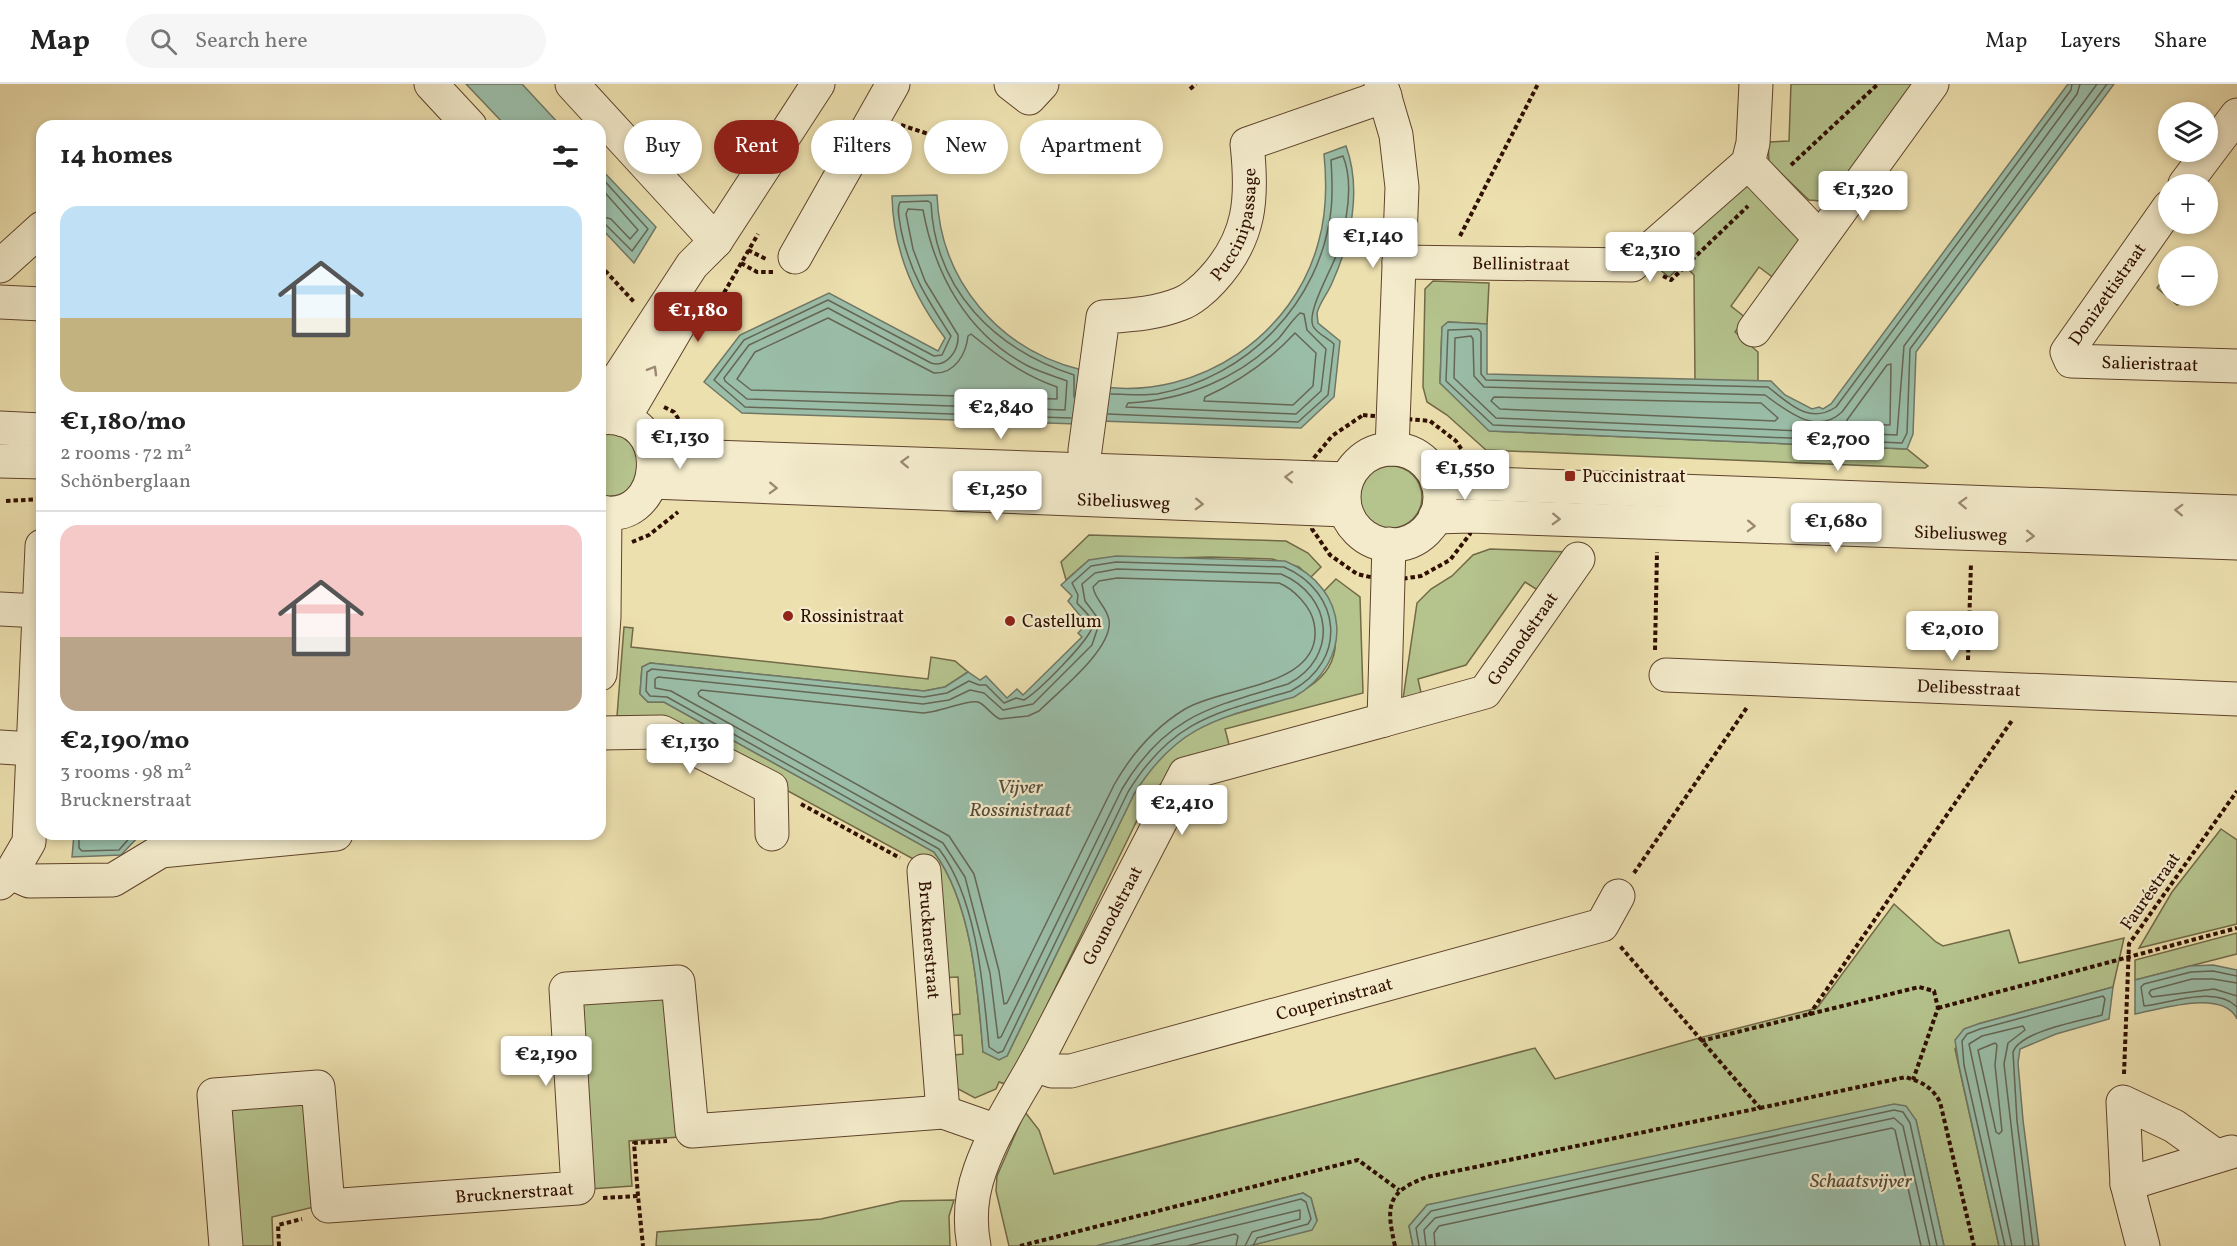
<!DOCTYPE html>
<html lang="en">
<head>
<meta charset="utf-8">
<style>
	:root { --surface:#fff; --page:#f6f6f6; --text:#222; --muted:#767676; --line:#e0e0e0; --accent:#8f2418 }
	body { margin:0; font-family:Vollkorn,serif; background:var(--page); color:var(--text); height:100vh; display:flex; flex-direction:column; font-size:22px; white-space:nowrap }
	* { box-sizing:border-box; margin:0 }
	p { font-size:20px; color:var(--muted) }
	.icon { flex:none; width:33px; height:33px; fill:none; stroke:currentColor; stroke-width:2; stroke-linecap:round; stroke-linejoin:round }
	.map { position:relative; flex:1; overflow:hidden }
	.details { position:absolute; left:36px; top:36px; width:570px; height:720px; display:flex; flex-direction:column; background:var(--surface); border-radius:18px; box-shadow:0 3px 9px #0003 }
	.details>* { flex:none }
	.hud { position:absolute; left:624px; top:36px; width:570px; height:54px; display:flex; gap:12px }
	.fabs { position:absolute; left:2158px; top:18px; display:grid; gap:12px }
	.fabs a { display:grid; place-items:center; width:60px; height:60px; border-radius:50%; background:var(--surface); box-shadow:0 3px 9px #0003; font-size:30px }
	.price { position:absolute; translate:-50% -51px; padding:0 14px; border-radius:6px; background:#fff; color:#222; font-size:20px; line-height:39px; filter:drop-shadow(0 2px 3px #0008) }
	.price::after { content:''; position:absolute; left:50%; top:36px; width:18px; height:14px; margin-left:-9px; background:inherit; clip-path:polygon(0 0,100% 0,50% 100%) }
	.price.selected { background:var(--accent); color:#fff }
	ul { padding:0; list-style:none }
	li { display:grid; align-content:center; gap:12px; height:318px; padding:0 24px }
	li+li { border-top:2px solid var(--line) }
	li span { display:grid; place-items:center; height:186px; border-radius:18px; color:#555 }
	li>.icon { margin-inline-start:auto }
	span .icon { width:108px; height:108px; fill:#fffc; stroke-width:1 }
	li b { font-size:26px }
	h2 { display:flex; justify-content:space-between; align-items:center; height:72px; padding:0 24px; font-size:26px }
	.tag { padding:0 21px; border-radius:27px; background:var(--surface); box-shadow:0 3px 9px #0003; font-size:21px; line-height:54px }
	.tag.selected { background:var(--accent); color:#fff }
	header { display:flex; align-items:center; gap:36px; box-sizing:border-box; height:84px; padding:0 30px; background:var(--surface); border-bottom:2px solid var(--line) }
	header strong { font-size:28px }
	nav { display:flex; gap:33px; margin-inline-start:auto; font-size:21px }
	.search { width:420px; height:54px; background:var(--page); display:flex; align-items:center; gap:15px; box-sizing:border-box; padding:0 21px; border-radius:33px; color:var(--muted); font-size:22px }
	.map>svg:first-child { display:block }
	.green { fill:#b5c38d; stroke:#726947; stroke-width:1.5 }
	.water { fill:#9abda8; stroke:#707765; stroke-width:1.5 }
	.lines { fill:none; stroke-linecap:round; stroke-linejoin:round }
	.shore { stroke:#656654; stroke-width:1.5 }
	.minor-casing { stroke:#5f432c; stroke-width:35 }
	.path { stroke:#300f01; stroke-width:4; stroke-dasharray:4.5 3; stroke-linecap:butt }
	.minor { stroke:#f3ebcb; stroke-width:33 }
	.oneway { stroke:#9b8870 }
	.poi-dot { fill:#8f2418; stroke:#f3ebcb; stroke-width:2 }
	.labels { text-anchor:middle; stroke-width:4.5; stroke-linejoin:round; paint-order:stroke }
	.street-label { font-size:18px; fill:#300f01; stroke:#f3ebcb }
	.poi-label { font-size:18px; fill:#300f01; stroke:#f3ebcb; text-anchor:start }
	.water-label { font-size:20px; font-style:italic; fill:#554c3b; stroke:#f3ebcb }
</style>
</head>
<body>
<header>
<strong>Map</strong>
<div class="search"><svg class="icon" aria-label="search" viewBox="0 0 24 24"><circle cx="10" cy="10" r="6"/><path d="M15 15l6 6"/></svg>Search here</div>
<nav><a>Map</a><a>Layers</a><a>Share</a></nav>
</header>
<div class="map">
<svg width="2237" height="1162" viewBox="0 0 2237 1162">
	<rect width="100%" height="100%" fill="#ede0af"/>
	<filter id="stains"><feTurbulence type="fractalNoise" baseFrequency=".00333" numOctaves="4"/><feColorMatrix values="0 0 0 0 .2 0 0 0 0 .09 0 0 0 0 .02 0 0 0 .5 -.17"/></filter>
	<radialGradient id="worn" r=".72"><stop offset=".6" stop-color="#630" stop-opacity="0"/><stop offset="1" stop-color="#630" stop-opacity=".3"/></radialGradient>
	<g class="green">
		<polygon points="1791,0 1917,0 1833,118 1809,116 1769,78 1768,58 1789,57"/>
		<polygon points="1753,98 1806,155 1775,195 1759,183 1731,222 1746,234 1735,248 1758,268 1758,297 1695,297 1694,191 1683,180 1669,193 1652,179 1736,102"/>
		<polygon points="2169,188 2169,212 2202,213 2177,221 2157,204"/>
		<polygon points="1433,197 1489,199 1487,240 1448,238 1442,243 1440,299 1490,347 1907,365 1928,382 1925,384 1486,366 1447,331 1427,318 1423,303 1425,205"/>
		<path d="M600,350c6,0 13,-1 19,1 25,10 26,51 0,60 -6,2 -13,1 -19,1z"/>
		<circle cx="1391" cy="413" r="31"/>
		<polygon points="1089,451 1286,457 1308,469 1321,483 1310,494 1299,483 1272,475 1211,473 1089,476 1066,496 1061,478"/>
		<polygon points="1490,465 1569,468 1541,508 1525,498 1466,581 1418,595 1422,613 1403,615 1417,519 1431,505 1452,492 1473,471"/>
		<path d="M1336,495l24,18 3,96 -138,36 5,19c-34,14 -68,23 -86,58l-136,279 -9,-3 -3,7 -21,9 -28,-15 -3,-27 19,-2 -1,-19 -19,1 -2,-20 19,-2 -2,-37 -20,1 -8,-110 -262,-142 -30,-1 -1,-9h-20l7,-89 9,1 -2,19 297,32 3,-22 24,4 13,11 -23,15 -21,4 -274,-28 -8,4 -2,27 8,8h16l270,150c38,51 44,138 49,200l24,4 127,-262c17,-27 36,-53 66,-68 43,-21 143,-23 135,-92 -2,-16 -2,-29 -11,-43z"/>
		<polygon points="2221,745 2237,756 2237,840 2139,864 2172,808"/>
		<polygon points="1894,820 1936,858 1943,862 2009,846 2019,879 2124,854 2113,903 1978,940 1955,965 1999,1162 1944,1162 1916,1036 1427,1121 1409,1142 1413,1162 1249,1162 1312,1145 1317,1136 1311,1114 1303,1109 1096,1162 1009,1162 996,1107 997,1092 1025,1028 1039,1046 1054,1090 1535,964 1555,995 1703,953 1817,924"/>
		<polygon points="2237,849 2237,870 2135,896 2135,876"/>
		<polygon points="668,905 679,1053 629,1057 632,1102 590,1105 577,912"/>
		<polygon points="303,1015 314,1123 272,1133 273,1162 235,1162 226,1021"/>
		<polygon points="954,1116 949,1132 950,1162 656,1162 657,1148 821,1135 901,1117"/>
	</g>
	<g class="water">
		<polygon points="466,0 522,0 561,42 506,42"/>
		<polygon points="2068,0 2114,0 1916,268 1913,350 1907,365 1489,347 1440,299 1442,243 1448,238 1487,240 1487,290 1771,297 1785,311 1812,325 1819,323 1823,325 1831,320"/>
		<path d="M1346,62c16,44 5,95 -14,137 -4,10 -12,19 -15,30l1,10 22,18 -6,56 -33,31 -201,-7 4,-34c95,12 191,-52 215,-147 8,-29 8,-56 5,-86z"/>
		<polygon points="600,84 656,143 634,179 600,143"/>
		<path d="M937,111c3,86 62,155 145,175l-4,54 -336,-11 -38,-31 36,-47 89,-42 109,58 7,-13c-32,-42 -52,-89 -53,-142z"/>
		<path d="M1116,472l169,5c65,27 70,101 9,136 -75,21 -116,27 -160,97l-127,262 -8,4 -16,-8c-5,-62 -11,-149 -49,-200l-270,-150h-16l-8,-8 2,-27 8,-4 274,28 21,-4 23,-15 12,8 6,-4 21,22 10,-9 6,6 59,-58 -4,-4 9,-9 -19,-23 4,-5 -11,-11 28,-25z"/>
		<polygon points="74,750 141,750 121,771 72,773"/>
		<path d="M2213,881l24,5v49c-14,-30 -75,-10 -102,-5v-34l55,-14z"/>
		<polygon points="2113,903 2109,935 2056,950 2020,965 2018,979 2023,1036 2039,1162 1999,1162 1959,982 1955,956 1964,945 1978,940"/>
		<polygon points="1894,1020 1906,1022 1916,1036 1944,1162 1413,1162 1409,1142 1427,1121"/>
		<polygon points="1303,1109 1311,1114 1317,1137 1312,1146 1249,1162 1096,1162"/>
	</g>
	<g class="lines">
		<g class="shore">
			<path d="M2072,0l-1,6 -235,317c-27,18 -46,-3 -68,-20l-282,-7 -5,-6v-42l-3,-3 -30,1 -2,51 47,44 409,18 5,-10 3,-84 197,-265"/>
			<path d="M2080,0l-3,10 -235,318c-26,24 -55,-1 -77,-17l-281,-8 -10,-11 -1,-37 -2,-3 -16,2 -1,40 42,40 401,17 7,-89 193,-262"/>
			<polyline points="600,92 648,145 632,167 606,141 600,139"/>
			<polyline points="600,103 638,146 630,155 611,135 600,132"/>
			<path d="M908,125l15,1c12,65 44,124 105,156 12,6 26,10 39,15l-2,29 -318,-11 -22,-18 -1,-3 25,-33 79,-37 103,55c16,5 28,-13 27,-28l-33,-54 -12,-32 -7,-35z"/>
			<path d="M1300,229l4,1 3,16 19,19 -5,42 -25,23 -170,-7 2,-4c57,-3 110,-24 151,-65 7,-8 13,-18 21,-25z"/>
			<path d="M828,234l106,55c21,1 32,-19 34,-37l3,-2c28,23 52,41 86,53v12l-306,-9 -14,-11 18,-27z"/>
			<path d="M1295,249l21,20 -3,33 -20,19 -89,-4 1,-4c36,-16 64,-36 90,-64z"/>
			<polygon points="1891,280 1890,341 1848,340 1847,336 1887,281"/>
			<polygon points="1494,313 1761,319 1778,334 1775,337 1500,325 1491,317"/>
			<path d="M1108,330l190,8 30,-27 6,-51c-6,-6 -17,-10 -21,-18 -7,-15 21,-60 26,-78 8,-28 15,-65 4,-92l-12,4c1,16 2,33 0,50 -10,92 -84,168 -174,184 -16,2 -31,0 -46,0"/>
			<path d="M1071,334l-326,-11 -31,-27 30,-40 84,-40 106,56 8,-1 9,-19c-24,-37 -41,-63 -50,-106 -1,-10 -5,-20 -1,-28l28,-1 3,2c4,88 64,146 143,172v22"/>
			<path d="M1116,478l168,5c58,25 64,94 7,124 -76,22 -119,29 -163,101l-125,259 -5,2 -9,-6c-6,-62 -12,-148 -50,-198l-272,-152 -17,-1 -4,-5 1,-19 5,-3 272,28 23,-4 22,-12 10,4h7l18,18 12,-5 8,2c15,-9 66,-60 69,-75 1,-7 -12,-17 -16,-22l1,-8 -6,-12 19,-17z"/>
			<path d="M1117,485l164,5c52,22 58,83 7,110 -77,23 -122,31 -166,105l-121,248 -3,1 -8,-65 -25,-96 -22,-34 -272,-152 -16,-3v-9l3,-2 265,27 26,-4 21,-10 14,3 19,17 30,-6 59,-59 8,-24 -15,-20 -3,-17 13,-11z"/>
			<path d="M1117,494l162,5c15,6 32,24 35,40 13,64 -91,63 -129,86 -31,19 -53,44 -71,76l-107,218 -3,1 -5,-33 -25,-97 -25,-38 -250,-140 -1,-3 3,-3 222,23c15,0 45,-14 55,-11 8,3 13,13 22,17l28,-3 11,-5c19,-19 75,-63 70,-91 -2,-13 -14,-20 -16,-33l6,-6z"/>
			<polyline points="79,750 79,764 82,767 119,766 133,750"/>
			<path d="M2237,892l-24,-5 -22,1 -47,12 -3,3 3,19c27,-3 72,-21 93,1"/>
			<polyline points="2237,899 2213,895 2192,895 2151,906 2149,909 2152,913 2214,905 2237,912"/>
			<polygon points="1995,959 1997,961 1995,981 2002,1047 1999,1050 1996,1048 1978,966"/>
			<polyline points="1120,1162 1301,1115 1306,1118 1311,1135 1308,1140 1257,1154 1253,1162"/>
			<polyline points="1150,1162 1300,1126 1300,1135 1252,1148 1245,1162"/>
			<polyline points="1187,1162 1235,1150 1238,1152 1236,1162"/>
			<polyline points="1419,1162 1416,1144 1431,1127 1894,1026 1903,1028 1910,1039 1937,1162"/>
			<polyline points="1426,1162 1424,1146 1435,1134 1894,1034 1903,1042 1930,1162"/>
			<polyline points="1435,1162 1434,1149 1439,1142 1892,1044 1895,1046 1921,1162"/>
			<path d="M2005,1162l-41,-181 -2,-24 5,-7 13,-5 123,-33 2,3 -3,16c-21,6 -82,16 -89,37l4,69 16,125"/>
			<polyline points="2012,1162 1969,960 1982,952 2023,942 2025,946 2008,959 2004,980 2025,1162"/>
		</g>
		<defs>
			<g id="minor">
				<polyline points="431,0 470,42"/>
				<polyline points="572,0 716,157"/>
				<polyline points="1011,0 1029,14 1042,0"/>
				<polyline points="1381,0 1396,51 1402,103 1392,365"/>
				<polyline points="1748,79 1820,154"/>
				<polyline points="2185,100 2237,31"/>
				<path id="s1" d="M2169,123l-102,145 4,9 166,5"/>
				<polyline points="795,173 893,0"/>
				<path id="s2" d="M1399,178l233,3 116,-102 5,-20 3,-59"/>
				<polyline points="0,182 42,144"/>
				<polyline points="0,218 42,220"/>
				<polyline points="1754,246 1932,0"/>
				<polyline points="600,322 692,181 716,157 818,0"/>
				<polyline points="623,336 681,237"/>
				<polyline points="0,344 42,346"/>
				<circle cx="1392" cy="413" r="48"/>
				<path id="s3" d="M1085,366l18,-133c26,-2 52,-3 77,-13 11,-4 24,-15 32,-24 39,-42 41,-82 35,-136l138,-48"/>
				<polyline points="654,371 1347,395"/>
				<polyline points="0,377 42,378"/>
				<path id="s4" d="M652,398l693,28"/>
				<polyline points="1437,398 2237,428"/>
				<path d="M600,428c66,14 76,-102 1,-94"/>
				<path id="s5" d="M1435,433l35,-1 767,27"/>
				<polyline points="0,525 39,527"/>
				<polyline points="600,590 604,533 605,429"/>
				<path id="s6" d="M1666,591l571,24"/>
				<path id="s7" d="M1384,636l101,-28 93,-133"/>
				<polyline points="600,649 662,648 771,704 772,750"/>
				<polyline points="0,663 32,665"/>
				<path id="s8" d="M924,787l19,241"/>
				<polyline points="11,789 29,797 113,796 161,767 336,750"/>
				<polyline points="0,799 11,789 29,758 42,462"/>
				<path id="s9" d="M1035,981l17,6h19l531,-146 16,-29"/>
				<polyline points="2127,1100 2231,1068"/>
				<path id="s10" d="M226,1162l-12,-151 104,-8 10,119 250,-18 -12,-199 112,-7 14,149 251,-19 54,19"/>
				<path id="s11" d="M974,1162c-5,-26 -3,-51 6,-76 15,-43 42,-81 63,-121 47,-92 95,-183 142,-275l199,-54 5,-176"/>
				<polyline points="2143,1162 2127,1100 2123,1018 2174,1042 2216,1072"/>
			</g>
		</defs>
		<use href="#minor" class="minor-casing"/>
		<g class="path">
			<polyline points="1190,5 1196,0"/>
			<polyline points="901,41 965,62"/>
			<polyline points="1791,81 1878,0"/>
			<polyline points="1460,152 1538,0"/>
			<polyline points="748,166 768,176"/>
			<polyline points="741,179 757,188 773,188"/>
			<polyline points="600,181 634,218"/>
			<polyline points="1663,192 1671,196 1748,122"/>
			<polyline points="709,235 758,150"/>
			<polyline points="664,323 674,328 683,342"/>
			<polygon points="1363,331 1430,337 1456,357 1472,381 1470,450 1450,476 1421,492 1388,497 1357,490 1330,471 1312,445 1313,375 1332,352"/>
			<polyline points="6,417 42,415"/>
			<polyline points="632,458 649,451 678,428"/>
			<polyline points="1655,566 1657,468"/>
			<polyline points="1968,576 1971,479"/>
			<polyline points="801,720 900,774"/>
			<polyline points="1634,789 1748,622"/>
			<polyline points="1938,924 2237,844"/>
			<polyline points="1809,931 2013,635"/>
			<polyline points="1701,957 1919,903 1934,907 1938,924 1913,996"/>
			<polyline points="2124,990 2129,860 2237,707"/>
			<path d="M1760,1024l146,-31c17,6 25,9 34,25l34,144"/>
			<polyline points="638,1112 634,1059 667,1057"/>
			<polyline points="603,1114 638,1112 643,1162"/>
			<polyline points="279,1162 278,1141 302,1135"/>
			<polyline points="1020,1162 1358,1076 1399,1106"/>
			<path d="M1395,1162c-9,-40 -9,-54 32,-69l333,-69 -140,-162"/>
		</g>
		<use href="#minor" class="minor"/>
	</g>
	<defs><path id="oneway-chevron" d="M-2-3.5L2.5 0L-2 3.5" fill="none" stroke-width="1.6" stroke-linecap="round" stroke-linejoin="round" transform="scale(1.5)"/></defs>
	<g class="oneway">
		<use href="#oneway-chevron" transform="translate(653 286) rotate(-60)"/>
		<use href="#oneway-chevron" transform="translate(905 378) rotate(-178)"/>
		<use href="#oneway-chevron" transform="translate(1289 393) rotate(-178)"/>
		<use href="#oneway-chevron" transform="translate(773 404) rotate(2)"/>
		<use href="#oneway-chevron" transform="translate(1963 419) rotate(-178)"/>
		<use href="#oneway-chevron" transform="translate(1199 420) rotate(2)"/>
		<use href="#oneway-chevron" transform="translate(2179 426) rotate(-178)"/>
		<use href="#oneway-chevron" transform="translate(1556 435) rotate(2)"/>
		<use href="#oneway-chevron" transform="translate(1751 442) rotate(2)"/>
		<use href="#oneway-chevron" transform="translate(2030 452) rotate(2)"/>
	</g>
	<g class="poi-dot">
		<rect x="1564" y="386" width="12" height="12" rx="3"/>
		<circle cx="788" cy="532" r="6"/>
		<circle cx="1010" cy="537" r="6"/>
	</g>
	<g class="labels">
		<g class="street-label">
			<text dy="6" stroke="none"><textPath href="#s3" startOffset="315">Puccinipassage</textPath></text>
			<text dy="6" stroke="none"><textPath href="#s2" startOffset="122">Bellinistraat</textPath></text>
			<text transform="translate(2107 210) rotate(-55)" y="6">Donizettistraat</text>
			<text dy="6" stroke="none"><textPath href="#s1" startOffset="266">Salieristraat</textPath></text>
			<text dy="6" stroke="none"><textPath href="#s4" startOffset="472">Sibeliusweg</textPath></text>
			<text dy="6" stroke="none"><textPath href="#s5" startOffset="526">Sibeliusweg</textPath></text>
			<text dy="6" stroke="none"><textPath href="#s7" startOffset="170">Gounodstraat</textPath></text>
			<text dy="6" stroke="none"><textPath href="#s6" startOffset="303">Delibesstraat</textPath></text>
			<text transform="translate(2150 807) rotate(-55)" y="6">Fauréstraat</text>
			<text dy="6" stroke="none"><textPath href="#s11" startOffset="364">Gounodstraat</textPath></text>
			<text dy="6" stroke="none"><textPath href="#s8" startOffset="69">Brucknerstraat</textPath></text>
			<text dy="6" stroke="none"><textPath href="#s9" startOffset="310">Couperinstraat</textPath></text>
			<text dy="6" stroke="none"><textPath href="#s10" startOffset="562">Brucknerstraat</textPath></text>
		</g>
		<g class="poi-label">
			<text x="1582" y="398">Puccinistraat</text>
			<text x="800" y="538">Rossinistraat</text>
			<text x="1022" y="543">Castellum</text>
		</g>
		<g class="water-label">
			<text x="1020" y="709">Vijver<tspan x="1020" dy="23">Rossinistraat</tspan></text>
			<text x="1861" y="1103">Schaatsvijver</text>
		</g>
	</g>
	<rect width="100%" height="100%" filter="url(#stains)"/>
	<rect width="100%" height="100%" fill="url(#worn)"/>
</svg>
<div class="fabs">
<a><svg class="icon" aria-label="layers" viewBox="0 0 24 24"><path d="M12 4l9 5-9 5-9-5zM3 14l9 5 9-5"/></svg></a>
<a>+</a>
<a>−</a>
</div>
<b class="price" style="left:1863px;top:138px">€1,320</b>
<b class="price" style="left:1373px;top:185px">€1,140</b>
<b class="price" style="left:1650px;top:199px">€2,310</b>
<b class="price selected" style="left:698px;top:259px">€1,180</b>
<b class="price" style="left:1001px;top:356px">€2,840</b>
<b class="price" style="left:680px;top:386px">€1,130</b>
<b class="price" style="left:1838px;top:388px">€2,700</b>
<b class="price" style="left:1465px;top:417px">€1,550</b>
<b class="price" style="left:997px;top:438px">€1,250</b>
<b class="price" style="left:1836px;top:470px">€1,680</b>
<b class="price" style="left:1952px;top:578px">€2,010</b>
<b class="price" style="left:690px;top:691px">€1,130</b>
<b class="price" style="left:1182px;top:752px">€2,410</b>
<b class="price" style="left:546px;top:1003px">€2,190</b>
<div class="hud">
<a class="tag">Buy</a>
<a class="tag selected">Rent</a>
<a class="tag">Filters</a>
<a class="tag">New</a>
<a class="tag">Apartment</a>
</div>
<section class="details">
<h2>14 homes<svg class="icon" aria-label="filters" viewBox="0 0 24 24"><path d="M4 7h16M4 17h16"/><circle cx="9" cy="7" r="2"/><circle cx="15" cy="17" r="2"/></svg></h2>
<ul>
<li><span style="background:linear-gradient(#bfe0f5 60%,#c2b280 0)"><svg class="icon" aria-label="home" viewBox="0 0 24 24"><path d="M3 11l9-7 9 7M6 9v11h12V9"/></svg></span><div><b>€1,180/mo</b><p>2 rooms · 72 m²</p><p>Schönberglaan</p></div></li>
<li><span style="background:linear-gradient(#f6c9c9 60%,#b9a48a 0)"><svg class="icon" aria-label="home" viewBox="0 0 24 24"><path d="M3 11l9-7 9 7M6 9v11h12V9"/></svg></span><div><b>€2,190/mo</b><p>3 rooms · 98 m²</p><p>Brucknerstraat</p></div></li>
</ul>
</section>
</div>
</body>
</html>
